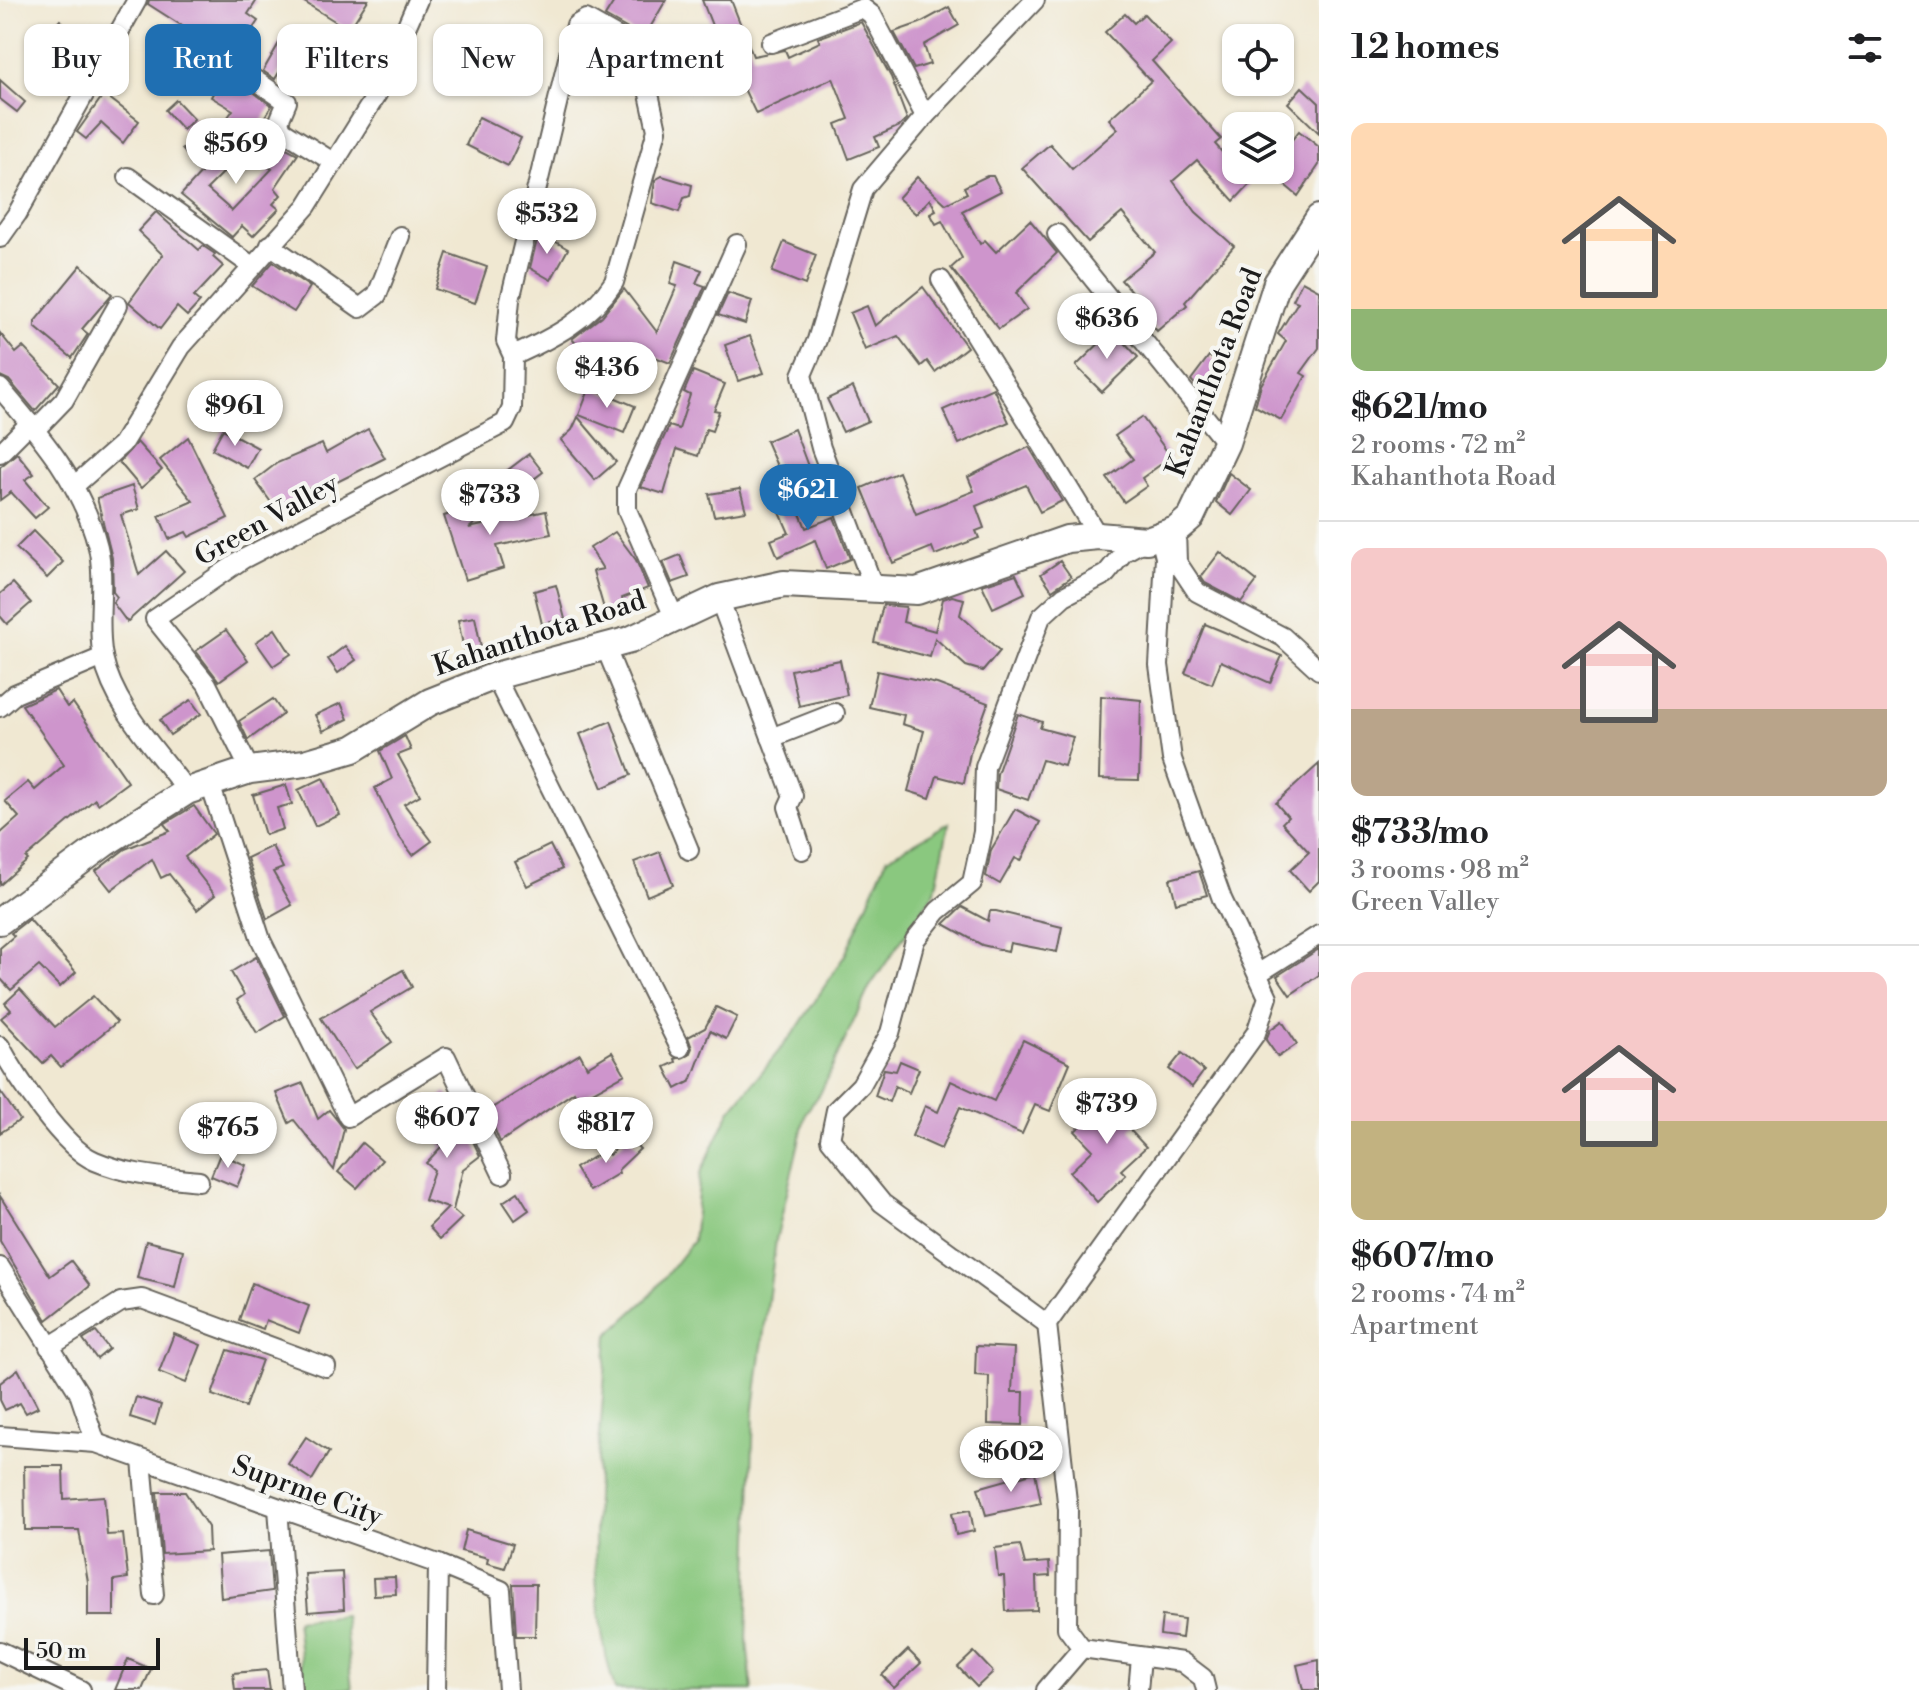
<!DOCTYPE html>
<html lang="en">
<head>
<meta charset="utf-8">
<style>
	:root { --surface:#fff; --page:#f2f2f2; --text:#202124; --muted:#757577; --line:#e0e0e0; --accent:#1f6fb2 }
	body { margin:0; font-family:"Libre Bodoni",serif; background:var(--page); color:var(--text); height:100vh; display:flex; flex-direction:column; font-size:30px; white-space:nowrap }
	* { box-sizing:border-box; margin:0 }
	p { font-size:26px; color:var(--muted) }
	.icon { flex:none; width:44px; height:44px; fill:none; stroke:currentColor; stroke-width:2; stroke-linecap:round; stroke-linejoin:round }
	.map { position:relative; flex:1; overflow:hidden }
	.drawer { display:flex; flex-direction:column; background:var(--surface); width:600px }
	.drawer>* { flex:none }
	.banner { position:absolute; left:24px; top:24px; width:760px; height:72px; display:flex; gap:16px }
	.tools { position:absolute; left:1222px; top:24px; display:grid; gap:16px }
	.tools a { display:grid; place-items:center; width:72px; height:72px; border-radius:16px; background:var(--surface); box-shadow:0 2px 6px #0004; font-size:40px }
	.scale { position:absolute; left:24px; bottom:20px; width:136px; box-sizing:border-box; padding-left:8px; border:4px solid #1c1c1c; border-top:0; font-size:22px; line-height:28px; white-space:nowrap; color:#1c1c1c; -webkit-text-stroke:6px #f6f6f2; paint-order:stroke }
	.price { position:absolute; translate:-50% -68px; padding:0 18px; border-radius:28px; background:#fff; color:#222; font-size:26px; line-height:52px; filter:drop-shadow(0 2px 4px #0008) }
	.price::after { content:''; position:absolute; left:50%; top:48px; width:24px; height:18px; margin-left:-12px; background:inherit; clip-path:polygon(0 0,100% 0,50% 100%) }
	.price.active { background:var(--accent); color:#fff }
	ul { padding:0; list-style:none }
	li { display:grid; align-content:center; gap:16px; height:424px; padding:0 32px }
	li+li { border-top:2px solid var(--line) }
	li span { display:grid; place-items:center; height:248px; border-radius:16px; color:#555 }
	li>.icon { margin-inline-start:auto }
	span .icon { width:144px; height:144px; fill:#fffc; stroke-width:1 }
	li b { font-size:34px }
	h2 { display:flex; justify-content:space-between; align-items:center; height:96px; padding:0 32px; font-size:34px }
	.pill { padding:0 28px; border-radius:16px; background:var(--surface); box-shadow:0 2px 6px #0004; font-size:28px; line-height:72px }
	.pill.active { background:var(--accent); color:#fff }
	main { display:flex; flex:1; min-height:0 }
	.map>svg:first-child { display:block }
	.green { fill:#8ac87f; stroke:#53724e; stroke-width:2 }
	.building { fill:#ce95cc }
	.lines { fill:none; stroke-linecap:round; stroke-linejoin:round }
	.minor-casing { stroke:#66635c; stroke-width:22 }
	.secondary-casing { stroke:#66635c; stroke-width:30 }
	.minor { stroke:#fff; stroke-width:18 }
	.secondary { stroke:#fff; stroke-width:26 }
	.labels { text-anchor:middle; stroke-width:8; stroke-linejoin:round; paint-order:stroke }
	.street-label { font-size:28px; fill:#1c1c1c; stroke:#f6f6f2 }
</style>
</head>
<body>
<main>
<div class="map">
<svg width="1319" height="1690" viewBox="0 0 1319 1690">
	<rect width="100%" height="100%" fill="#f6f6f2"/>
	<filter id="ink" filterUnits="userSpaceOnUse"><feTurbulence type="fractalNoise" baseFrequency=".0125" numOctaves="2"/><feDisplacementMap in="SourceGraphic" scale="16" xChannelSelector="R" yChannelSelector="G"/><feConvolveMatrix kernelMatrix="1 2 1 2 8 2 1 2 1" color-interpolation-filters="sRGB"/></filter>
	<filter id="wash" filterUnits="userSpaceOnUse"><feTurbulence type="fractalNoise" baseFrequency=".006" numOctaves="4" result="noise"/><feDisplacementMap in="SourceGraphic" scale="32" xChannelSelector="R" yChannelSelector="G"/><feGaussianBlur stdDeviation="1.8" result="paint"/><feColorMatrix in="noise" values="0 0 0 0 0 0 0 0 0 0 0 0 0 0 0 0 0 1.4 0 .05"/><feComposite in="paint" operator="in"/></filter>
	<g filter="url(#wash)">
		<rect width="100%" height="100%" fill="#f0e8d2"/>
		<g class="green">
			<path d="M949,823l-14,68 -66,97 -49,106 -14,18 -30,128 -22,168 -7,233 5,49h-137c-35,-114 -15,-238 -7,-355l42,-39 43,-55 7,-67 30,-63 66,-81 49,-75 42,-97z"/>
			<polygon points="344,1615 352,1689 304,1690 296,1620"/>
		</g>
		<g id="blocks">
			<g class="building">
				<polygon points="149,0 257,0 248,14 258,21 243,43 232,35 215,68 192,56 201,38 148,4"/>
				<polygon points="301,0 368,0 349,30"/>
				<polygon points="615,0 666,0 644,38 605,16"/>
				<polygon points="702,0 731,0 753,56 785,50 788,57 820,42 818,38 861,22 891,77 907,119 900,126 875,137 879,147 849,159 836,124 849,119 833,78 756,114 725,49 722,51"/>
				<polygon points="949,7 959,25 924,45 930,64 914,69 894,32 920,23"/>
				<polygon points="1125,14 1134,23 1144,14 1171,43 1152,61 1221,139 1215,144 1250,184 1234,201 1197,160 1173,181 1196,212 1234,246 1185,302 1187,305 1157,331 1146,318 1151,313 1121,280 1155,252 1122,213 1088,242 1022,168 1050,144 1072,169 1118,129 1109,119 1151,81 1105,32"/>
				<polygon points="60,20 87,45 67,67 40,43"/>
				<polygon points="282,38 295,46 275,79 263,71"/>
				<polygon points="310,39 347,63 333,85 296,62"/>
				<polygon points="225,71 272,106 252,135 228,117 233,110 211,97"/>
				<polygon points="0,80 25,102 17,112 0,99"/>
				<polygon points="1302,87 1319,103 1319,133 1288,103"/>
				<polygon points="104,94 139,121 123,143 101,123 86,139 77,132"/>
				<polygon points="176,100 194,119 183,130 165,110"/>
				<polygon points="479,117 521,138 508,166 466,145"/>
				<polygon points="201,131 234,162 207,189 232,211 272,169 257,159 271,140 298,154 275,188 281,195 273,204 279,209 253,236 242,226 232,237 181,195 202,172 182,149"/>
				<polygon points="1299,131 1319,147 1319,165 1298,196 1267,170 1280,170 1280,155"/>
				<polygon points="662,176 692,185 690,196 684,198 679,212 652,203 655,180"/>
				<polygon points="987,176 993,176 1001,191 962,211 980,244 985,240 996,252 1030,220 1057,253 1016,293 1027,309 999,329 951,268 962,258 942,221 936,224 930,213 936,210 930,199 916,214 898,198 917,177 946,204 967,193 964,187"/>
				<polygon points="156,212 199,250 203,246 215,254 213,257 223,266 194,297 200,302 187,316 177,307 160,329 129,302 163,255 138,231"/>
				<polygon points="539,232 568,249 551,280 530,268"/>
				<polygon points="784,242 816,255 805,285 772,272"/>
				<polygon points="447,253 487,267 475,303 435,289"/>
				<polygon points="677,261 702,270 696,283 705,286 670,363 655,357 647,376 609,353 594,365 572,339 602,316 624,289 657,332 677,286 670,284"/>
				<polygon points="273,262 310,287 294,312 252,286"/>
				<polygon points="81,265 112,294 82,329 88,334 72,358 35,327 35,321"/>
				<polygon points="1302,281 1319,290 1319,348 1301,373 1306,376 1281,420 1255,406 1261,385 1286,341 1278,334 1298,302 1293,300"/>
				<polygon points="923,287 967,347 935,372 927,361 921,366 898,336 865,350 850,313 867,306 875,326"/>
				<polygon points="728,293 752,301 745,324 718,315"/>
				<polygon points="1113,330 1138,357 1102,392 1076,366"/>
				<polygon points="0,333 16,353 23,347 59,384 35,411 9,380 0,376"/>
				<polygon points="750,336 764,373 738,381 725,345"/>
				<polygon points="1209,356 1227,371 1207,398 1191,380"/>
				<polygon points="693,371 725,384 714,410 719,411 712,431 706,429 698,456 677,449 664,494 641,487 669,426 679,429 690,395 684,392"/>
				<polygon points="590,387 635,406 624,433 579,415"/>
				<polygon points="853,387 868,421 843,432 827,399"/>
				<polygon points="993,388 1009,422 959,444 943,410"/>
				<polygon points="578,417 616,462 595,480 561,440 572,430"/>
				<polygon points="1142,417 1171,457 1142,478 1147,486 1124,502 1107,478 1133,459 1115,436"/>
				<polygon points="223,429 258,448 247,468 212,449"/>
				<polygon points="368,429 385,458 311,495 309,489 278,512 255,480 277,463 322,444 326,453"/>
				<polygon points="794,429 809,469 783,480 766,441"/>
				<polygon points="188,437 228,518 189,537 186,532 169,539 159,516 193,501 160,460"/>
				<polygon points="137,442 162,470 141,488 119,462"/>
				<polygon points="1029,447 1062,501 1040,512 1026,485 976,506 984,528 976,531 979,538 935,555 932,547 893,563 862,488 899,472 916,514 974,491 968,477"/>
				<polygon points="17,453 34,474 25,480 48,507 35,518 11,492 0,500 0,467"/>
				<polygon points="529,454 543,472 514,494 500,476"/>
				<polygon points="1229,473 1251,490 1232,515 1216,502"/>
				<polygon points="788,485 806,528 834,517 850,559 826,569 815,540 778,557 771,540 789,533 771,492"/>
				<polygon points="132,486 139,509 121,515 139,575 166,551 184,571 127,622 113,603 117,597 113,592 112,558 97,498"/>
				<polygon points="740,489 746,511 714,516 709,494"/>
				<polygon points="508,496 469,528 546,511 551,534 497,546 504,568 465,580 444,516"/>
				<polygon points="33,531 63,562 47,578 16,548"/>
				<polygon points="615,532 636,560 648,588 622,598 626,614 607,619 593,571 603,569 590,548"/>
				<polygon points="1220,552 1257,581 1241,602 1205,583 1201,577"/>
				<polygon points="680,555 689,577 672,583 663,562"/>
				<polygon points="1060,561 1071,577 1052,590 1041,574"/>
				<polygon points="1016,574 1025,593 993,608 982,585"/>
				<polygon points="13,583 31,603 7,624 0,616 0,594"/>
				<polygon points="556,585 565,619 542,624 534,591"/>
				<polygon points="952,596 964,599 960,615 1000,651 983,671 966,666 935,638 930,657 874,642 883,605 906,607 903,622 935,631 943,599"/>
				<polygon points="475,617 481,647 464,650 458,620"/>
				<polygon points="1205,624 1282,656 1270,683 1221,661 1212,684 1185,673"/>
				<polygon points="275,629 291,654 273,666 256,642"/>
				<polygon points="226,630 248,660 219,681 196,651"/>
				<polygon points="345,646 356,660 338,673 328,659"/>
				<polygon points="840,660 847,695 799,706 791,670"/>
				<polygon points="877,671 937,684 988,703 970,753 964,783 937,776 930,798 908,791 924,731 902,724 904,715 869,707"/>
				<polygon points="56,690 67,707 73,703 128,782 98,804 95,799 26,858 28,860 0,885 0,834 19,817 5,801 28,782 35,790 64,765 22,705"/>
				<polygon points="1101,696 1141,700 1139,780 1099,779"/>
				<polygon points="273,699 283,714 248,740 239,721"/>
				<polygon points="191,700 201,714 170,735 160,720"/>
				<polygon points="341,703 348,719 323,731 315,715"/>
				<polygon points="1018,714 1042,722 1040,728 1073,737 1064,766 1042,760 1028,800 996,789 997,774"/>
				<polygon points="611,721 631,775 602,788 580,734"/>
				<polygon points="405,736 411,750 398,755 420,795 404,804 432,841 413,855 398,835 375,788 392,779 380,751"/>
				<polygon points="1319,764 1319,881 1309,891 1290,870 1309,852 1282,823 1288,817 1276,803"/>
				<polygon points="323,778 340,815 315,826 298,790"/>
				<polygon points="286,785 292,804 277,808 283,829 265,835 253,795"/>
				<polygon points="194,806 214,834 185,857 215,895 197,910 169,874 161,878 152,859 111,890 96,871 125,849 170,831 164,824"/>
				<polygon points="1015,809 1040,822 1021,861 1015,858 1000,884 986,876 991,850"/>
				<polygon points="550,845 562,869 527,886 515,862"/>
				<polygon points="272,846 283,868 273,872 292,905 267,919 247,858"/>
				<polygon points="660,852 673,885 647,896 634,862"/>
				<polygon points="1199,871 1207,895 1176,903 1170,879"/>
				<polygon points="962,907 988,921 990,911 996,911 1062,927 1057,952 1010,943 1008,951 982,945 944,924"/>
				<polygon points="29,919 76,972 60,987 39,966 11,990 0,978 0,948 14,936 11,933"/>
				<polygon points="1319,949 1319,975 1290,995 1277,976"/>
				<polygon points="256,957 285,1016 257,1033 237,1000 244,995 231,972"/>
				<polygon points="403,970 412,987 370,1012 392,1042 354,1069 321,1018"/>
				<polygon points="20,989 55,1027 93,996 117,1022 61,1067 51,1056 43,1063 1,1018 11,1010 5,1003"/>
				<polygon points="716,1007 737,1017 726,1039 710,1031 691,1081 676,1089 665,1067 676,1062 675,1059 689,1055 692,1048 688,1037 705,1028"/>
				<polygon points="1282,1021 1297,1044 1278,1057 1266,1040 1270,1030"/>
				<polygon points="1023,1040 1070,1063 1050,1111 1035,1105 1022,1134 960,1107 941,1149 912,1136 925,1106 938,1112 951,1081 994,1101"/>
				<polygon points="612,1052 625,1074 578,1100 574,1092 500,1142 487,1111 580,1054 587,1067"/>
				<polygon points="1182,1053 1204,1071 1192,1087 1169,1069"/>
				<polygon points="900,1061 919,1069 909,1093 895,1086 889,1102 875,1096 884,1069 896,1071"/>
				<polygon points="303,1083 318,1119 329,1110 344,1129 334,1170 294,1120 289,1123 276,1093"/>
				<polygon points="0,1091 20,1120 0,1133"/>
				<polygon points="1108,1091 1140,1119 1130,1130 1146,1147 1121,1170 1126,1175 1097,1202 1070,1172 1093,1150 1075,1131 1096,1112 1092,1107"/>
				<polygon points="446,1092 460,1115 455,1120 472,1139 480,1156 463,1169 453,1210 462,1218 440,1239 429,1227 448,1208 424,1200 434,1170 426,1163 442,1146 417,1119"/>
				<polygon points="628,1137 640,1149 618,1170 619,1173 589,1191 575,1168 605,1150 609,1155"/>
				<polygon points="362,1143 382,1160 357,1188 338,1172"/>
				<polygon points="220,1154 246,1165 237,1187 211,1176"/>
				<polygon points="518,1192 529,1210 515,1220 503,1202"/>
				<polygon points="0,1196 50,1276 71,1261 90,1286 47,1320 0,1241"/>
				<polygon points="146,1241 183,1250 175,1287 137,1278"/>
				<polygon points="252,1283 309,1306 299,1333 266,1320 263,1329 239,1320"/>
				<polygon points="96,1332 109,1349 97,1359 83,1340"/>
				<polygon points="174,1334 201,1345 186,1383 159,1372"/>
				<polygon points="976,1346 1014,1348 1012,1392 1024,1392 1023,1425 988,1424 989,1376 975,1375"/>
				<polygon points="228,1350 262,1360 245,1407 212,1395"/>
				<polygon points="18,1369 38,1407 26,1413 20,1403 5,1410 0,1400 0,1383"/>
				<polygon points="136,1397 161,1405 155,1425 130,1417"/>
				<polygon points="996,1433 998,1459 973,1461 971,1435"/>
				<polygon points="306,1437 329,1452 312,1480 288,1464"/>
				<polygon points="24,1466 63,1466 64,1499 104,1496 107,1535 123,1534 128,1578 114,1580 114,1616 88,1616 88,1582 79,1530 25,1530"/>
				<polygon points="1035,1472 1041,1503 986,1515 978,1488"/>
				<polygon points="157,1492 185,1492 208,1527 209,1551 162,1554"/>
				<polygon points="970,1510 974,1531 956,1535 952,1513"/>
				<polygon points="466,1530 513,1544 505,1568 487,1563 488,1558 461,1551"/>
				<polygon points="1020,1545 1025,1564 1049,1562 1050,1576 1036,1577 1037,1610 1006,1611 1004,1576 998,1576 995,1548"/>
				<polygon points="269,1551 272,1591 221,1598 218,1555"/>
				<polygon points="342,1572 344,1609 308,1612 305,1574"/>
				<polygon points="395,1577 396,1594 374,1595 373,1578"/>
				<polygon points="513,1584 536,1584 535,1636 516,1636"/>
				<polygon points="1162,1616 1184,1619 1182,1638 1160,1635"/>
				<polygon points="908,1650 921,1663 894,1688 882,1675"/>
				<polygon points="974,1652 993,1672 977,1687 958,1667"/>
				<polygon points="128,1659 151,1669 142,1690 115,1690"/>
				<polygon points="1319,1660 1319,1690 1303,1690 1297,1665"/>
				<polygon points="267,1670 270,1690 235,1690 233,1673"/>
			</g>
		</g>
	</g>
	<g filter="url(#ink)">
		<use href="#blocks" fill-opacity="0" stroke="#66635c" stroke-width="2"/>
		<g class="lines">
			<defs>
				<g id="minor">
					<polyline points="771,43 863,8 872,15 925,116"/>
					<polyline points="238,58 248,75 287,102 279,121 282,130 333,162"/>
					<polyline points="128,177 252,266"/>
					<polyline points="1057,234 1226,443"/>
					<polyline points="0,238 17,214 137,0"/>
					<polyline points="270,245 360,308 377,295 400,236"/>
					<polyline points="941,280 1098,536"/>
					<path d="M0,388c41,48 82,95 98,159 8,35 -2,75 5,110 11,51 54,93 84,134"/>
					<polyline points="36,429 64,400 118,305"/>
					<polyline points="0,453 30,423"/>
					<polyline points="74,486 122,444 181,347 307,206 377,94 418,0"/>
					<polyline points="1176,530 1177,562 1197,592 1283,637 1319,670"/>
					<polyline points="1160,537 1165,557 1159,665 1172,759 1222,899 1268,997 1256,1033 1047,1324 1068,1510 1067,1628 1082,1648 1182,1662 1203,1678 1206,1690"/>
					<polyline points="875,591 821,448 802,375 817,340 863,189 925,116 1035,0"/>
					<polyline points="719,598 793,796 788,807 802,850"/>
					<polyline points="675,619 627,510 627,489 737,244"/>
					<polyline points="605,646 689,850"/>
					<polyline points="495,676 680,1048"/>
					<polyline points="0,707 15,694 103,657"/>
					<polyline points="771,738 835,713"/>
					<path d="M250,770l-43,-86 -52,-65 88,-60 262,-136 7,-15 1,-52 -7,-15 4,-41 66,-275 10,-6 53,30 18,81 -43,152c-24,37 -61,56 -101,74"/>
					<polyline points="210,784 261,940 348,1117 446,1057 502,1174"/>
					<polyline points="1259,973 1319,935"/>
					<path d="M0,1046c16,30 63,102 95,115 33,14 69,16 104,20"/>
					<polyline points="0,1267 79,1393 96,1443"/>
					<polyline points="1047,1324 882,1203 830,1139 836,1110 861,1085 890,1033 915,940 938,911 972,883 983,832 985,767 1041,617 1064,596 1106,574 1124,552 1144,541"/>
					<polyline points="49,1347 121,1302 142,1299 326,1367"/>
					<polyline points="0,1436 96,1443 438,1564 501,1590 508,1690"/>
					<polyline points="142,1460 154,1595"/>
					<polyline points="278,1508 292,1690"/>
					<polyline points="0,1651 81,1690"/>
					<polyline points="436,1690 438,1564"/>
					<polyline points="1046,1690 1082,1648"/>
					<polyline points="1138,1690 1141,1658"/>
				</g>
				<polyline id="secondary" points="0,921 105,843 187,791 250,770 305,763 353,749 430,702 495,676 630,640 719,598 784,584 917,591 1067,539 1098,536 1147,540 1176,530 1191,517 1226,443 1277,283 1319,218"/>
			</defs>
			<use href="#minor" class="minor-casing"/>
			<use href="#secondary" class="secondary-casing"/>
			<use href="#minor" class="minor"/>
			<use href="#secondary" class="secondary"/>
		</g>
	</g>
	<g class="labels">
		<g class="street-label">
			<text transform="translate(1213 372) rotate(-69)" y="10">Kahanthota Road</text>
			<text transform="translate(266 519) rotate(-29)" y="10">Green Valley</text>
			<text transform="translate(539 632) rotate(-18)" y="10">Kahanthota Road</text>
			<text transform="translate(308 1490) rotate(20)" y="10">Suprme City</text>
		</g>
	</g>
</svg>
<div class="tools">
<a><svg class="icon" aria-label="locate" viewBox="0 0 24 24"><circle cx="12" cy="12" r="6"/><path d="M12 2v4M12 18v4M2 12h4M18 12h4"/></svg></a>
<a><svg class="icon" aria-label="layers" viewBox="0 0 24 24"><path d="M12 4l9 5-9 5-9-5zM3 14l9 5 9-5"/></svg></a>
</div>
<div class="scale">50 m</div>
<b class="price" style="left:236px;top:186px">$569</b>
<b class="price" style="left:547px;top:256px">$532</b>
<b class="price" style="left:1107px;top:361px">$636</b>
<b class="price" style="left:607px;top:410px">$436</b>
<b class="price" style="left:235px;top:448px">$961</b>
<b class="price active" style="left:808px;top:532px">$621</b>
<b class="price" style="left:490px;top:537px">$733</b>
<b class="price" style="left:1107px;top:1146px">$739</b>
<b class="price" style="left:447px;top:1160px">$607</b>
<b class="price" style="left:606px;top:1165px">$817</b>
<b class="price" style="left:228px;top:1170px">$765</b>
<b class="price" style="left:1011px;top:1494px">$602</b>
<div class="banner">
<a class="pill">Buy</a>
<a class="pill active">Rent</a>
<a class="pill">Filters</a>
<a class="pill">New</a>
<a class="pill">Apartment</a>
</div>
</div>
<section class="drawer">
<h2>12 homes<svg class="icon" aria-label="filters" viewBox="0 0 24 24"><path d="M4 7h16M4 17h16"/><circle cx="9" cy="7" r="2"/><circle cx="15" cy="17" r="2"/></svg></h2>
<ul>
<li><span style="background:linear-gradient(#ffd9b3 75%,#8fb573 0)"><svg class="icon" aria-label="home" viewBox="0 0 24 24"><path d="M3 11l9-7 9 7M6 9v11h12V9"/></svg></span><div><b>$621/mo</b><p>2 rooms · 72 m²</p><p>Kahanthota Road</p></div></li>
<li><span style="background:linear-gradient(#f6c9c9 65%,#b9a48a 0)"><svg class="icon" aria-label="home" viewBox="0 0 24 24"><path d="M3 11l9-7 9 7M6 9v11h12V9"/></svg></span><div><b>$733/mo</b><p>3 rooms · 98 m²</p><p>Green Valley</p></div></li>
<li><span style="background:linear-gradient(#f6c9c9 60%,#c2b280 0)"><svg class="icon" aria-label="home" viewBox="0 0 24 24"><path d="M3 11l9-7 9 7M6 9v11h12V9"/></svg></span><div><b>$607/mo</b><p>2 rooms · 74 m²</p><p>Apartment</p></div></li>
</ul>
</section>
</main>
</body>
</html>
